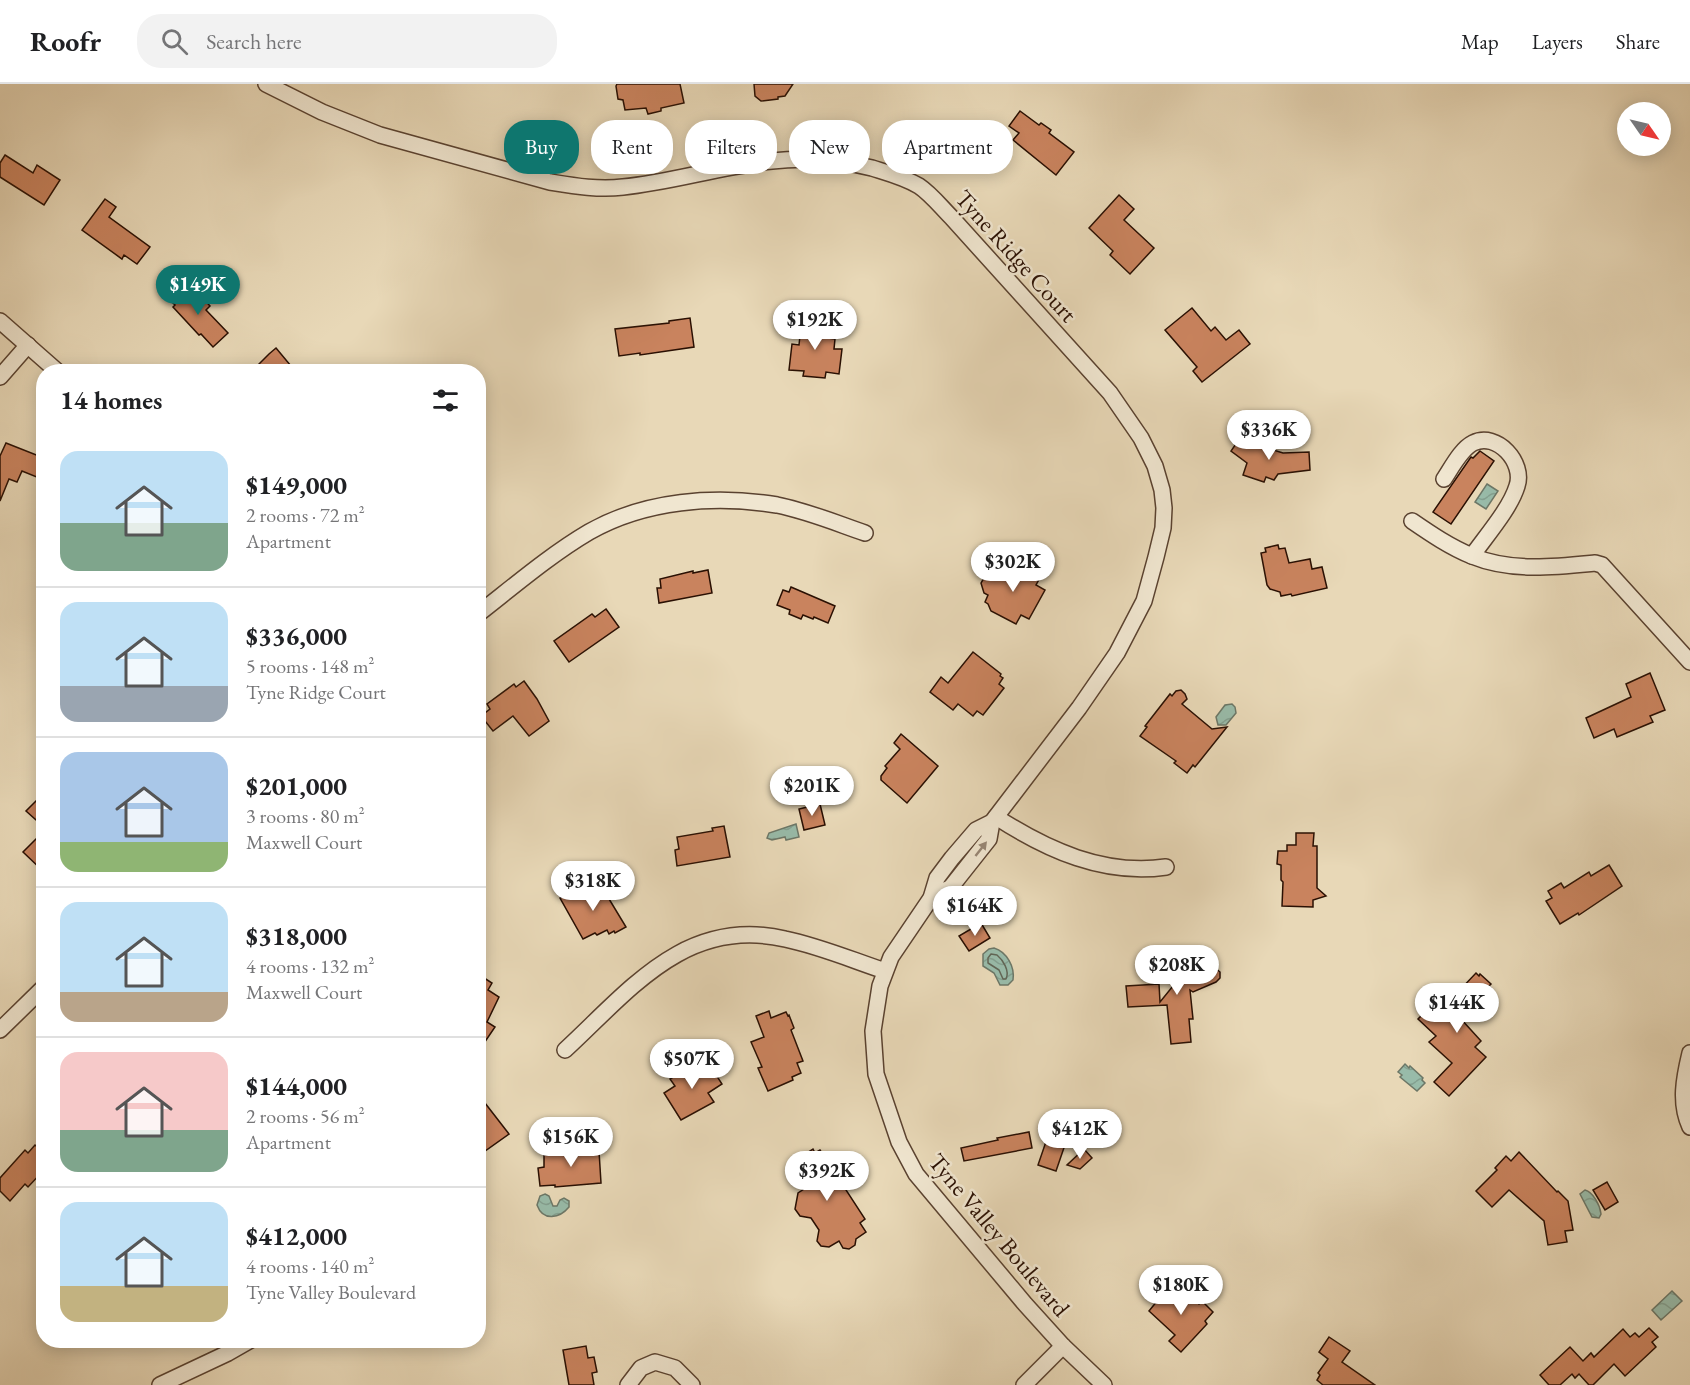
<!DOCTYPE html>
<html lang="en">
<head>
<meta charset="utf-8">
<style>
	:root { --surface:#fff; --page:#f2f2f2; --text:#202124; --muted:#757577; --line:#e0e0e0; --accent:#0f766e }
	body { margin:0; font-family:"EB Garamond",serif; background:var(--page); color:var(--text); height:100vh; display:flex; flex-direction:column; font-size:22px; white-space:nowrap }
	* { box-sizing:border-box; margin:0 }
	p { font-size:20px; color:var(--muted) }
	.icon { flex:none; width:33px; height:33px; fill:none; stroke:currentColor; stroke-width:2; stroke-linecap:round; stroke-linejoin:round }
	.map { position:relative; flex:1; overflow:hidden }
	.details { position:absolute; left:36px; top:280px; width:450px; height:984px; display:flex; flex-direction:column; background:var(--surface); border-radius:24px; box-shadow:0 3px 15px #0003 }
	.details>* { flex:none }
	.guide { position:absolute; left:504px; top:36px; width:570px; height:54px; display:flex; gap:12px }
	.needle { width:39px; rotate:124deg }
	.fabs { position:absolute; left:1617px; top:18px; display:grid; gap:12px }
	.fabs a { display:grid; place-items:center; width:54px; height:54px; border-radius:50%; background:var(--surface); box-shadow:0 3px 15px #0003; font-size:30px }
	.price { position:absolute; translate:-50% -51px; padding:0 14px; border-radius:21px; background:#fff; color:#222; font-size:20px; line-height:39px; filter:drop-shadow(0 2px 3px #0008) }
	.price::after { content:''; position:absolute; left:50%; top:36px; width:18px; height:14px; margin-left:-9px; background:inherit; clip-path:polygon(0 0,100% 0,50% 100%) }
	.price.current { background:var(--accent); color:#fff }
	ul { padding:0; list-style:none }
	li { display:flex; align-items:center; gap:18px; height:150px; padding:0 24px }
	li+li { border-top:2px solid var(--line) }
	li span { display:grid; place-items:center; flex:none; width:168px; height:120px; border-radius:18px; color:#555 }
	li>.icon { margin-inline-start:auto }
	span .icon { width:72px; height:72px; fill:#fffc; stroke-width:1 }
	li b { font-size:26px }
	h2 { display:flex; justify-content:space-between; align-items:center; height:72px; padding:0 24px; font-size:26px }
	.chip { padding:0 21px; border-radius:24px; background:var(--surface); box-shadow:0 3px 15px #0003; font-size:21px; line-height:54px }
	.chip.current { background:var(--accent); color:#fff }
	header { display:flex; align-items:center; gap:36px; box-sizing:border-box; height:84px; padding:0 30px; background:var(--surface); border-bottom:2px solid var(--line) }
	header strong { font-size:28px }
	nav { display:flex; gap:33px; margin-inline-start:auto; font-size:21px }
	.search { width:420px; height:54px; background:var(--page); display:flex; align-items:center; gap:15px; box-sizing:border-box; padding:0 21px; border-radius:24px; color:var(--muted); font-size:22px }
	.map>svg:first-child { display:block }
	.water { fill:url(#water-waves); stroke:#6c7767; stroke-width:1.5 }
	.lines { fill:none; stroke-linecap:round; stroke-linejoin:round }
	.shore { stroke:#616656; stroke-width:1.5 }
	.building { fill:#c9835e; stroke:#2a1003; stroke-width:1.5 }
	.minor-casing { stroke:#5a4230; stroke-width:18 }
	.minor { stroke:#f0e6d0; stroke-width:15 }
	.oneway { fill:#978674 }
	.labels { text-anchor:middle; stroke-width:5; stroke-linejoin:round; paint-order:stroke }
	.street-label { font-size:24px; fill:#2a1003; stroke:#f0e6d0 }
</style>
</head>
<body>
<header>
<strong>Roofr</strong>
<div class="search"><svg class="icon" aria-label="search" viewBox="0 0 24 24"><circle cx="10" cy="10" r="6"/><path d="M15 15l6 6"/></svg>Search here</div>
<nav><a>Map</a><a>Layers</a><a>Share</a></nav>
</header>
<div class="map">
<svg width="1690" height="1301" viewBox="0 0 1690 1301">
	<defs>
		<pattern id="water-waves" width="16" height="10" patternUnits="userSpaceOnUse" patternTransform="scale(1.5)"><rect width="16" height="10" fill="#98bba9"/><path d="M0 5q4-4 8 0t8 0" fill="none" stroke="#83a090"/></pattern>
	</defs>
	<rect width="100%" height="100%" fill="#e8d8b7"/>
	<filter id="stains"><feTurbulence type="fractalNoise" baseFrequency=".00333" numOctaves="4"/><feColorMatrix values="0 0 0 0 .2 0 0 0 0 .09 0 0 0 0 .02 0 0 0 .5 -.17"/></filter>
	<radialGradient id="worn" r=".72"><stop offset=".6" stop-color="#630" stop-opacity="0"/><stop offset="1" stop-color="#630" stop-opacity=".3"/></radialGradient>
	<g class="water">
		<polygon points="1487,400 1498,407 1486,425 1475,418"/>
		<polygon points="1232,620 1235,623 1236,629 1226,641 1218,641 1216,633 1225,621"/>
		<polygon points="796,740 799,753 786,756 785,753 772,756 767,754 769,749"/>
		<polygon points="573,780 586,784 592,791 591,795 587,797 574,792 568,794 565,787"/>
		<path d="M994,864c13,4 21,19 19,32l-5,5h-8l-6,-12 -11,-7v-12l6,-5z"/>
		<polygon points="1405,980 1409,984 1410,982 1423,994 1422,996 1425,999 1417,1007 1400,993 1402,991 1398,988"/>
		<path d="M1585,1106c8,2 15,15 16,24l-2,4 -7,-1 -12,-23z"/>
		<path d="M545,1110l4,2 4,10h4l3,-6 4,-2 5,3v6c-9,11 -26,15 -32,-2l3,-9z"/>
		<polygon points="1672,1207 1682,1217 1661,1236 1652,1226"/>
	</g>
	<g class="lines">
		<path class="shore" d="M991,870l6,1c6,5 13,16 9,24h-3l-4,-9 -11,-7v-5z"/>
	</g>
	<g class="building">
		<polygon points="617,0 680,0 684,19 661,24 661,27 648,30 646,24 625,26 623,16 618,15 616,2"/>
		<polygon points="754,0 793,0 785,12 778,13 778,15 761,17 755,12"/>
		<polygon points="1020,27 1039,41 1041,39 1051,46 1049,49 1074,68 1056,91 1013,56 1019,49 1009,42"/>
		<polygon points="5,71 33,89 37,81 60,96 44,121 0,93 0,79"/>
		<polygon points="1119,111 1134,125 1124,136 1154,164 1130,190 1110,171 1113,167 1089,144"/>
		<polygon points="105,115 116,123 109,133 150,163 137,180 124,171 122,175 82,146"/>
		<polygon points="184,201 197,216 201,212 210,222 206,226 228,249 213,263 201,250 199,251 173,223 175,221 169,215"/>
		<polygon points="1192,224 1211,247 1215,243 1226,256 1239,246 1250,260 1202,298 1193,287 1197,283 1165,246"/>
		<polygon points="802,233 823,235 821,253 835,255 834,265 842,265 839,290 826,288 825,294 803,292 804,287 789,286 792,260 799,261"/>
		<polygon points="690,234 694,263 640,271 640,269 619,272 615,245 669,239 669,237"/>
		<polygon points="276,264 296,288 251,288 269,270"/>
		<polygon points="1242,351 1254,360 1283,369 1309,368 1310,386 1278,390 1274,396 1266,393 1264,398 1243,391 1247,379 1231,367"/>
		<polygon points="6,359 44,374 44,396 22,387 17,398 9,395 0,417 0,372"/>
		<polygon points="1480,367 1494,377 1451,440 1433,428 1471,373 1473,374"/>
		<polygon points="1278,461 1279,465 1285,464 1289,479 1310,475 1312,485 1322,483 1327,504 1292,512 1291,510 1281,512 1280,508 1270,505 1267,501 1261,469 1266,468 1265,464"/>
		<polygon points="1016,478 1041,492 1036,501 1045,506 1029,535 1021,531 1016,540 991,527 988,520 985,518 988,511 984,509 981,499 988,487 1007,495"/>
		<polygon points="708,486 712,509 659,519 657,504 661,504 660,495 693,487 693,489"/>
		<polygon points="791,503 835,522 828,539 814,533 813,535 803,531 801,535 789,530 790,526 777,521 783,506 789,508"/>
		<polygon points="606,525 619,543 569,578 554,557 592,530 595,533"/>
		<polygon points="973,568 1001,590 1000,592 1003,594 999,600 1004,604 983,631 977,627 973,632 958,620 953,626 930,608 941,593 948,599"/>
		<polygon points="1650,589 1665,626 1650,632 1653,638 1617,653 1614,645 1594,654 1586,634 1631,613 1626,600"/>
		<polygon points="524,597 537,615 549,637 529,652 513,632 493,647 481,632 490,625 487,620 514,600 516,603"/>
		<polygon points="1181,606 1185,610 1187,615 1182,620 1212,645 1227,643 1195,683 1193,681 1187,689 1174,679 1176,677 1140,652 1147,643 1145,642 1170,610 1172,612 1176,607"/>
		<polygon points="901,650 938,682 907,719 881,696 881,692 887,684 885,682 900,665 894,659"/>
		<polygon points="44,709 44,743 26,727"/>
		<polygon points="820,720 825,741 804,746 799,725"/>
		<polygon points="724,742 730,773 677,782 675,766 679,765 677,753 713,747 712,744"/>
		<polygon points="44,747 44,788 23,768"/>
		<polygon points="1296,749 1314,749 1313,762 1317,762 1317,804 1326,812 1313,816 1313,823 1282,822 1283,798 1281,796 1281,781 1277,780 1278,767 1287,767 1287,761 1296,761"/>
		<polygon points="1609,781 1622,802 1579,831 1578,829 1560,840 1546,817 1552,814 1548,807 1561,799 1564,804 1589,788 1591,792"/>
		<polygon points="600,800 626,843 615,849 614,847 609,850 607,846 597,851 595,849 583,855 560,814 575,806 579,813"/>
		<polygon points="981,839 990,854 969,867 959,852"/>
		<polygon points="1208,873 1213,873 1215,877 1215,884 1220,888 1220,894 1216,898 1193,908 1190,906 1193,935 1189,935 1191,958 1171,960 1167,921 1128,923 1126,902 1159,900 1160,918 1186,886 1190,875 1193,874 1201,876"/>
		<polygon points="1476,889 1479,892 1480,890 1491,900 1489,902 1491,904 1461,935 1481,957 1475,963 1486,973 1449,1012 1434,998 1452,979 1429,958 1436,952 1418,935 1431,922 1438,929"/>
		<polygon points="478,890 492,899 488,906 499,913 487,938 495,943 478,968"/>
		<polygon points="769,927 771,934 786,928 788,932 789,931 794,944 791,946 803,977 797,979 801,989 792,993 793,996 768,1007 758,984 762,983 751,958 764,953 756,932"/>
		<polygon points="695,979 700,986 709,980 722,1000 708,1009 714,1018 681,1036 664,1009 675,1002 670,995"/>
		<polygon points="478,1010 509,1050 478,1072"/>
		<polygon points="1051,1043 1061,1044 1069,1049 1056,1087 1038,1081"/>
		<polygon points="1029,1048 1032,1064 964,1077 961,1064 998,1056 997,1054"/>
		<polygon points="35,1061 44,1069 44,1086 28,1103 25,1100 10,1117 0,1107 0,1094 25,1066 28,1069"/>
		<polygon points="578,1063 589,1063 589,1068 599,1067 601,1099 555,1103 555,1101 540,1102 538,1084 544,1083 544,1071 555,1070 554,1065"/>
		<polygon points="813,1065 815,1069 820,1066 865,1135 860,1139 866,1148 856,1155 855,1161 849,1165 843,1164 839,1157 829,1163 821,1162 817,1157 819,1146 811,1134 800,1132 795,1125 798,1109 804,1105 788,1081"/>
		<polygon points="1084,1065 1092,1074 1080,1085 1067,1081"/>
		<polygon points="1519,1068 1557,1108 1558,1107 1568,1117 1573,1146 1565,1147 1567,1158 1548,1161 1544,1137 1509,1106 1492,1123 1476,1107 1497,1086 1495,1084 1506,1072 1511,1077"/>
		<polygon points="1607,1098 1618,1118 1605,1126 1593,1106"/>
		<polygon points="1176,1199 1199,1220 1202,1217 1213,1228 1205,1237 1207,1240 1181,1268 1169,1257 1175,1251 1149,1227 1166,1206 1168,1208"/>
		<polygon points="1649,1244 1658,1253 1652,1258 1656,1263 1625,1292 1614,1280 1593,1301 1589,1301 1579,1290 1575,1294 1572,1290 1560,1301 1549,1301 1540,1291 1570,1263 1583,1277 1591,1269 1594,1273 1623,1245 1630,1253 1635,1249 1639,1253"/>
		<polygon points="1329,1253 1350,1267 1342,1278 1375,1301 1323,1301 1317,1296 1320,1291 1318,1289 1328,1275 1319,1268"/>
		<polygon points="586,1262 588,1274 594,1273 597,1288 592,1289 594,1301 569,1301 563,1266"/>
	</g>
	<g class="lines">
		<defs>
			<g id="minor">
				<path d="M266,0l56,28 58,23 170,47c25,4 49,8 73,5 50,-5 99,-21 149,-26 33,-4 68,-1 100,7 16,5 32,9 47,18 12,8 22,21 33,32l158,175 31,45 14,28 7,24 2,18 -1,20 -7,29 -12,44 -27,52 -38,55 -87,114 -16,8 -24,28 -15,20 -6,20 -40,59 -11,29 -7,45 3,43 23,68 17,32 109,130 38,42 41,39"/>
				<polyline points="0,237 58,288"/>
				<polyline points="0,293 28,261"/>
				<path d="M1444,395c8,-12 17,-30 29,-36 24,-12 52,20 44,43 -7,23 -31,50 -45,70"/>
				<path d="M1412,437c19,13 38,26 60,35 39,16 82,11 123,7l7,2 88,97"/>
				<path d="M478,530c36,-28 72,-59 111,-82 56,-32 126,-37 188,-27 30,6 59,18 88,28"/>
				<path d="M996,733c51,33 108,59 170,50"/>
				<polyline points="931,814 951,803 989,755 992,738"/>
				<polyline points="0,946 44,903"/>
				<path d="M565,966c65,-60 121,-134 220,-111 34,7 67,21 100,32"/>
				<path d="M1690,969c-6,25 -11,50 0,74"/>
				<polyline points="160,1301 228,1269 249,1257"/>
				<polyline points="628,1301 641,1284 655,1278 675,1284 692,1301"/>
				<polyline points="1024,1301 1063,1262"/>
			</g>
		</defs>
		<use href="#minor" class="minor-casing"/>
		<use href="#minor" class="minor"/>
	</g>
	<defs><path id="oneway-solid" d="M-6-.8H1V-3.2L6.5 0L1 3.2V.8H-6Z" transform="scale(1.5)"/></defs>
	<use class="oneway" href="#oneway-solid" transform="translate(981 765) rotate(-52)"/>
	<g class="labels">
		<g class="street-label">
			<text transform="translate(1016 172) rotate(48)" y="8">Tyne Ridge Court</text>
			<text transform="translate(999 1151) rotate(50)" y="8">Tyne Valley Boulevard</text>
		</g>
	</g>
	<rect width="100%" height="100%" filter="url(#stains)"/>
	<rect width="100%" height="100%" fill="url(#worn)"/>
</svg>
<div class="fabs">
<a><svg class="needle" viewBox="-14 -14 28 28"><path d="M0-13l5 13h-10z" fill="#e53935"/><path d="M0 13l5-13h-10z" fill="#757577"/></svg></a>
</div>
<b class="price current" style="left:198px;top:232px">$149K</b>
<b class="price" style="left:815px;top:267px">$192K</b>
<b class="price" style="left:1269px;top:377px">$336K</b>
<b class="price" style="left:1013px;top:509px">$302K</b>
<b class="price" style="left:812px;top:733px">$201K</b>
<b class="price" style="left:593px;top:828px">$318K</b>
<b class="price" style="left:975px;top:853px">$164K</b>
<b class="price" style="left:1177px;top:912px">$208K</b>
<b class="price" style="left:1457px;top:950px">$144K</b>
<b class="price" style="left:692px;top:1006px">$507K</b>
<b class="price" style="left:1080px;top:1076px">$412K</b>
<b class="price" style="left:571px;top:1084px">$156K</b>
<b class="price" style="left:827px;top:1118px">$392K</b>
<b class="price" style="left:1181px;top:1232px">$180K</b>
<div class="guide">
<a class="chip current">Buy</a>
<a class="chip">Rent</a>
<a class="chip">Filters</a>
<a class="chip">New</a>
<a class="chip">Apartment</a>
</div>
<section class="details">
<h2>14 homes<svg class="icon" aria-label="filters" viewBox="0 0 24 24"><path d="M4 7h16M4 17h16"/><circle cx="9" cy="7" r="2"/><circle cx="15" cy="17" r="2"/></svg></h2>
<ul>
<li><span style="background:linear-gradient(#bfe0f5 60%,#7fa58c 0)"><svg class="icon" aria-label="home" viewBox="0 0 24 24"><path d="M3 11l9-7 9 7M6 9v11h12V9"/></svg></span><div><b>$149,000</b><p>2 rooms · 72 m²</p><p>Apartment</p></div></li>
<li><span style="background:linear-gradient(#bfe0f5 70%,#9aa5b1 0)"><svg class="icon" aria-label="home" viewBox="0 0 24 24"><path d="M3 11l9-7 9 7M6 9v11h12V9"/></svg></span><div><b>$336,000</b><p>5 rooms · 148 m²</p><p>Tyne Ridge Court</p></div></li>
<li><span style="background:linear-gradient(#a9c7e8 75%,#8fb573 0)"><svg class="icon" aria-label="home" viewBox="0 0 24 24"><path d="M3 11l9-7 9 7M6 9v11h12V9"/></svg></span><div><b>$201,000</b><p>3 rooms · 80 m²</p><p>Maxwell Court</p></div></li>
<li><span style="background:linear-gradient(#bfe0f5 75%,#b9a48a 0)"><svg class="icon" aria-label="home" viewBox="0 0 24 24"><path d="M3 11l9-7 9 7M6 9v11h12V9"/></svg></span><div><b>$318,000</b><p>4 rooms · 132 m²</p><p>Maxwell Court</p></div></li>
<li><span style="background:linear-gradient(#f6c9c9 65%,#7fa58c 0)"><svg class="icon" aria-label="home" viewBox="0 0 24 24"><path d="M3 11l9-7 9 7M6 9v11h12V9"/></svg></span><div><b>$144,000</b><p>2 rooms · 56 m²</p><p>Apartment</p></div></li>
<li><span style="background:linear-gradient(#bfe0f5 70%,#c2b280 0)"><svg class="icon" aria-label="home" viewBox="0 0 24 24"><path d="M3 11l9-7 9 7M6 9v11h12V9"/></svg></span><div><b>$412,000</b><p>4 rooms · 140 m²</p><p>Tyne Valley Boulevard</p></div></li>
</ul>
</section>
</div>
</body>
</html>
